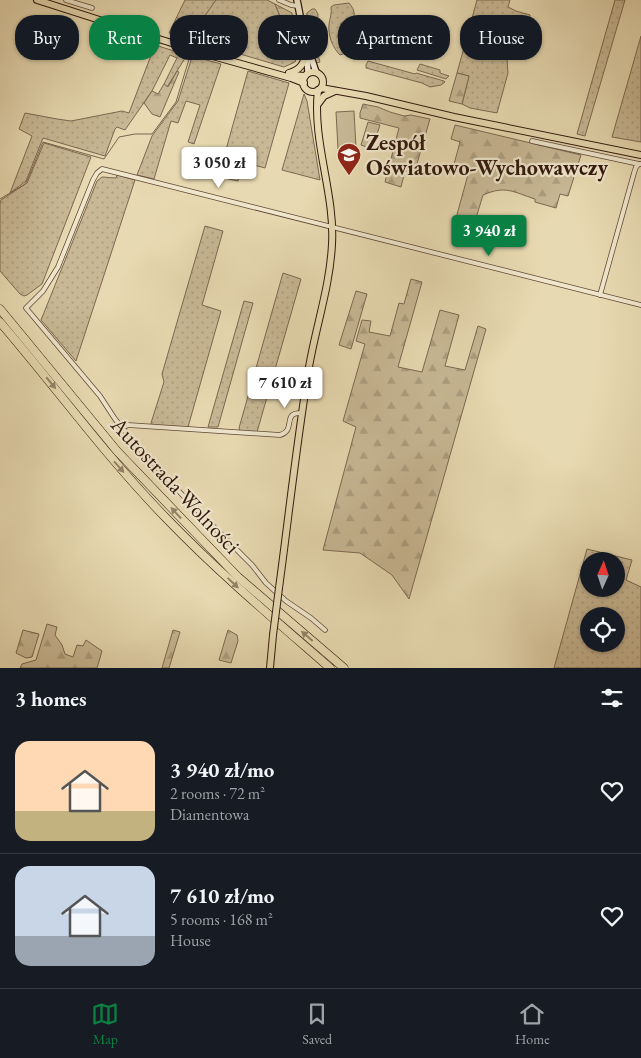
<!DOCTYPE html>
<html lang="en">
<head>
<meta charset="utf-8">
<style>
	:root { --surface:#171b24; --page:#242831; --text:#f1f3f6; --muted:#9ea1a6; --line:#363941; --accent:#0b8043 }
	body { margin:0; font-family:"EB Garamond",serif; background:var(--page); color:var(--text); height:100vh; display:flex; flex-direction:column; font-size:19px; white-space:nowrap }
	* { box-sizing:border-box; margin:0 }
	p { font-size:16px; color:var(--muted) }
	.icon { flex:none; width:28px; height:28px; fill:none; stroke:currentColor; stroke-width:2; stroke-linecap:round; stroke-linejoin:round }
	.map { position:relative; height:668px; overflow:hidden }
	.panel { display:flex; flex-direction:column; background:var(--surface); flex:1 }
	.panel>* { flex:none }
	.guide { position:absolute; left:15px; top:15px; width:611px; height:45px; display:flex; gap:10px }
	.needle { width:32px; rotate:3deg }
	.buttons { position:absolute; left:580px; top:552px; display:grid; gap:10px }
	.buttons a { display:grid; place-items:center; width:45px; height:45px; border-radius:50%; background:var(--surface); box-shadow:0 1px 4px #0004; font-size:25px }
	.price { position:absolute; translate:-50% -42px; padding:0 11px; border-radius:5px; background:#fff; color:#222; font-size:16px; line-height:32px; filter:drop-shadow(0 1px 2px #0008) }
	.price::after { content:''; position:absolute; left:50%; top:30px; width:15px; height:11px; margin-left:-8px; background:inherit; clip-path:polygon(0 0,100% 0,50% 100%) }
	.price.current { background:var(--accent); color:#fff }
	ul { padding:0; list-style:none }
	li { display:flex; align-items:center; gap:15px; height:125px; padding:0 15px }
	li+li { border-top:1px solid var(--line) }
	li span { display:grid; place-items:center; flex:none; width:140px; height:100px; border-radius:15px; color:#555 }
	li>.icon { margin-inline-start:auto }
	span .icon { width:60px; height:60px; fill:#fffc; stroke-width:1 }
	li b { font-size:21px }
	h2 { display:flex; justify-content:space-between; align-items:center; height:60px; padding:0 15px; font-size:21px }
	.pill { padding:0 18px; border-radius:20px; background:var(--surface); box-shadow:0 1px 4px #0004; font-size:18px; line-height:45px }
	.pill.current { background:var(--accent); color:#fff }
	.menu { display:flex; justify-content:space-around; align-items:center; height:70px; border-top:1px solid var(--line); background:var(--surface); font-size:14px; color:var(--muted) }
	.menu a { display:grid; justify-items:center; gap:2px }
	.menu .current { color:var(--accent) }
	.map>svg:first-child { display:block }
	.green { fill:url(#green-dots); stroke:#7c6851; fill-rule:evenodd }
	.forest { fill:url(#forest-firs); stroke:#7c6851 }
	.pitch { fill:#c8b895; stroke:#7c6851 }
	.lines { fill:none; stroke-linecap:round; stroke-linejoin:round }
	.stream { stroke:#79644e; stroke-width:1 }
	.street-casing { stroke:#5e4836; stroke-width:5.5 }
	.secondary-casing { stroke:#31180d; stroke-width:8 }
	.primary-casing { stroke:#31180d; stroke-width:8 }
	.highway-casing { stroke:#31180d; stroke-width:9 }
	.street { stroke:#efe6cc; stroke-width:4 }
	.secondary { stroke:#efe6cc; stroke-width:5.5 }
	.primary { stroke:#e7d9b1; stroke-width:6 }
	.highway { stroke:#e7d9b1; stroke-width:8 }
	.primary-bridge-casing { stroke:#31180d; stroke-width:8; stroke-linecap:butt }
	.primary-bridge { stroke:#e7d9b1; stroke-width:6 }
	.oneway { fill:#958267 }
	.labels { text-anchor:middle; stroke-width:4.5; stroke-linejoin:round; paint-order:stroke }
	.poi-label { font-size:22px; font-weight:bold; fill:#31180d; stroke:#efe6cc; text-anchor:start }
	.street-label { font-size:22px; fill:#31180d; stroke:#efe6cc }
</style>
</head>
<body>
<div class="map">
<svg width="641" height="668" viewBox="0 0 641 668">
	<defs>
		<pattern id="green-dots" width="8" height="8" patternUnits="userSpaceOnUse" patternTransform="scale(1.25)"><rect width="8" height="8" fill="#c8b895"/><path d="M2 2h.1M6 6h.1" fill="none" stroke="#ac9d7f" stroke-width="1.8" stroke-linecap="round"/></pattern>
		<pattern id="forest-firs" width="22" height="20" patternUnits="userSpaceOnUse" patternTransform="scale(1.25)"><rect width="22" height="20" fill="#c8b895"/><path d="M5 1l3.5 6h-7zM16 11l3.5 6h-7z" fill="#ac9d7f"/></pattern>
	</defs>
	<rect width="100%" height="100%" fill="#e7d9b1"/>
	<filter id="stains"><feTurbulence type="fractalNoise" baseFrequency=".004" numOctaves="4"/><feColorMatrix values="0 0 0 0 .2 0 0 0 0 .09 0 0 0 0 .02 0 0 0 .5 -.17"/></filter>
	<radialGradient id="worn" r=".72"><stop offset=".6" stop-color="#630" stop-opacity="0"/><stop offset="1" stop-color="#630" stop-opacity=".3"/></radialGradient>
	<g class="green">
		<polygon points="185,0 267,0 275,4 284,26 284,30 295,31 298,52 295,62 284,67 169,33"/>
		<polygon points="477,0 510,0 508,7 516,11 530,15 528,32 521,29 518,37 505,35 503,43 506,44 508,73 497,113 470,108 462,104 469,76 457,73"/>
		<polygon points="615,0 625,0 585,136 577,134"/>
		<path d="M349,3c7,8 6,14 3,23l-11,-3 -4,14 11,3 2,-5h1c-2,7 -3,19 -11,20 -8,-8 -12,-20 -11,-31 1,-6 3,-11 2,-17l3,-2z"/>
		<polygon points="312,9 315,9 318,14 316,48 320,62 315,63 306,25 307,13"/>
		<polygon points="641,36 641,142 612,137"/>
		<polygon points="155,45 187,55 167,87 164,84 177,58 170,55 152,91 125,130 117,127 115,129 105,156 43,138 26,181 10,193 32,136 19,129 25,113 57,119 71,121 122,111 129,113"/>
		<polygon points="192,57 203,59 221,64 194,144 188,142 200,105 186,101 178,123 171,121 154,179 137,175 152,136 178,101"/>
		<polygon points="368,61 415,74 416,73 444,81 445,82 441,85 430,87 422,83 366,68 366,65"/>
		<polygon points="420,64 440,70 440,73 449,76 446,79 417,70"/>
		<polygon points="248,71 289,83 265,168 243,162 238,181 228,179 230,173 220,171"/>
		<polygon points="304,94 307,101 320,180 282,170"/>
		<polygon points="44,143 91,157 42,284 27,295 24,296 20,294 0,271 0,204 1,200 27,183"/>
		<polygon points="117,175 135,180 76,361 41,320 97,181 102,177 116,178"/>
		<polygon points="205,226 223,231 202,305 221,311 188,427 152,426 151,423 164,382 162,374"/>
		<polygon points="283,273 301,279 257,432 240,431 239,428"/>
		<polygon points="244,301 253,303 218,427 208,427"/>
		<path d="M587,549l45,11 -6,20 15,7v81h-87zM616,561v28h-27v-28zM616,616v28h-27v-28z"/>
	</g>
	<g class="forest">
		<polygon points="275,4 292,13 295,31 284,30 284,26"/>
		<polygon points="177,71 179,72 160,117 152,114 144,103 152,91 158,94 164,84 168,87"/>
		<polygon points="457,73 469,76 462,104 449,101"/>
		<polygon points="363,104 378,107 390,112 404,116 411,115 430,119 414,174 405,171 401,187 385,182 399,128 360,118 360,113"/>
		<path d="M455,125l126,30 -13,41 -8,-2 -4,14 -21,-6v-3c-22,-7 -29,-14 -52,-4l-7,23 -9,-2 -11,2 13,-47 -6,-2 1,-3 -7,-2 -2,5 -2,-1 7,-26 -9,-3z"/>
		<polygon points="411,279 422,282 398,367 422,372 440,310 459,315 445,366 465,370 478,326 486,329 409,599 392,575 360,553 323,550 356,427 343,421 365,344 356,341 362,320 371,321 369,332 390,336 399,303 404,304"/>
		<polygon points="356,291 367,294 351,349 339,345"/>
		<polygon points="47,624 57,627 55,635 62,645 65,654 73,657 77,645 83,646 86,640 102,651 97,668 20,668 22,664 36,660"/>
		<polygon points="23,630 39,634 32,657 26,658 16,653"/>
		<polygon points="173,630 180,632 169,668 162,668"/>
		<polygon points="228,630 237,635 238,641 231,663 219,660"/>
	</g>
	<g class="pitch">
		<polygon points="354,111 356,148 338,149 336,112"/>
		<polygon points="368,122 380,125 372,149 361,145"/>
	</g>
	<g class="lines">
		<g class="stream">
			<polyline points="195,40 199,24 216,0"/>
			<polyline points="0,199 25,184 27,181 43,142 104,159 119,137 135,134 152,134 176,102 190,56"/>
		</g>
		<defs>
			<g id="street">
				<polyline points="66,0 92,8"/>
				<polyline points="279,0 291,5 298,6"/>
				<polyline points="532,141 639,164"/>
				<polyline points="600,295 634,173 636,167 639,164 641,164"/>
				<path d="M122,428l6,-3 152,10c17,-5 1,-23 22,-22"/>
				<polyline points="325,630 311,618 286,601 266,583 252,565 187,500 137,446 115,419 100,396 26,308 43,291 58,267 93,180 97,173 102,169 126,175 641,305"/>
			</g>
			<g id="secondary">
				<polyline points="297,0 304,36 316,72"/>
				<polyline points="307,56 308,73"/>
			</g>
			<g id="primary">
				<polyline points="37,0 209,55 291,78 304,83"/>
				<circle cx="313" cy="82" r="10"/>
				<path d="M289,73c11,-3 15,-9 17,-20"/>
				<polyline points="291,75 305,76"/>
				<polyline points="321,88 366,96 454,117 641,155"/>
				<polyline points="318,104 324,96 335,91"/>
				<path d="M279,588c10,-74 18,-148 30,-221 7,-41 21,-81 23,-123 3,-51 -20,-102 -14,-154"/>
				<polyline points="270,668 273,635"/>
			</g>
			<g id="highway">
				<polyline points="0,309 117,451 184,521 238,577 344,668"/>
				<path d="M0,322c56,65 107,136 167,197 51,53 108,101 163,149"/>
			</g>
		</defs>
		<use href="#street" class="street-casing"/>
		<use href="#secondary" class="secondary-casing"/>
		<use href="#primary" class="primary-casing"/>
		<use href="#highway" class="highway-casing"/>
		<use href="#street" class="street"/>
		<use href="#secondary" class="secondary"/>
		<use href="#primary" class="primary"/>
		<use href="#highway" class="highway"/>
		<defs>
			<polyline id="primary-bridge" points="273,635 279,588"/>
		</defs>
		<use href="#primary-bridge" class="primary-bridge-casing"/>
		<use href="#primary-bridge" class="primary-bridge"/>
	</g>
	<defs><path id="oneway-solid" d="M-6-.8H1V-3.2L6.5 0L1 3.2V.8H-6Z" transform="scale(1.25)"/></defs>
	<g class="oneway">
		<use href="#oneway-solid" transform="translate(51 383) rotate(50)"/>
		<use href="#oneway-solid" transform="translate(119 467) rotate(48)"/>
		<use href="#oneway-solid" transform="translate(176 513) rotate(-133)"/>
		<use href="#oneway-solid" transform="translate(233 583) rotate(43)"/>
		<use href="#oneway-solid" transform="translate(307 636) rotate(-139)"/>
	</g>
	<defs>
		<symbol id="school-pin" viewBox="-11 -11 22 30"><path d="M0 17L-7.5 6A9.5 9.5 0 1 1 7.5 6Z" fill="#8f2418" stroke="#efe6cc"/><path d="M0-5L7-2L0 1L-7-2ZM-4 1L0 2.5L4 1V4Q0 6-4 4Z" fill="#fff"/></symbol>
	</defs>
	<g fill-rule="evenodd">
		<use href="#school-pin" x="335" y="141" width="28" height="38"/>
	</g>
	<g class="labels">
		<g class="poi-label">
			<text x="366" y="150">Zespół<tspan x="366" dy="25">Oświatowo-Wychowawczy</tspan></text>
		</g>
		<g class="street-label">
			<text transform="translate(176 485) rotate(47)" y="8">Autostrada Wolności</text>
		</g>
	</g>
	<rect width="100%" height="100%" filter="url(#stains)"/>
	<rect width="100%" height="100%" fill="url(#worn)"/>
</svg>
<div class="buttons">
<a><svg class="needle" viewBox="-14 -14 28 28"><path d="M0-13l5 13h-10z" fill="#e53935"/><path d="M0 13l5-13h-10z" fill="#9ea1a6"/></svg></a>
<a><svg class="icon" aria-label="locate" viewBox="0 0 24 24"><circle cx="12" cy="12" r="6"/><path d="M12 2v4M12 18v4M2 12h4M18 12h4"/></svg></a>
</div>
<b class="price" style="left:219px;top:189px">3 050 zł</b>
<b class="price current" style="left:489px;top:257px">3 940 zł</b>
<b class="price" style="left:285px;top:409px">7 610 zł</b>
<div class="guide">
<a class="pill">Buy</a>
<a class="pill current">Rent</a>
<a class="pill">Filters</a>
<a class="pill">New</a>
<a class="pill">Apartment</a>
<a class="pill">House</a>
</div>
</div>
<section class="panel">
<h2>3 homes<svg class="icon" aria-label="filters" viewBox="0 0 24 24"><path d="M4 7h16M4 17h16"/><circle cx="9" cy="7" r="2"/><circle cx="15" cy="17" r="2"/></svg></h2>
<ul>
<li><span style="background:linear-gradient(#ffd9b3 70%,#c2b280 0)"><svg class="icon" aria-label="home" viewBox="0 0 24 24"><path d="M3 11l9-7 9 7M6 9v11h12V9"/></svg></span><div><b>3 940 zł/mo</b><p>2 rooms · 72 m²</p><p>Diamentowa</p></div><svg class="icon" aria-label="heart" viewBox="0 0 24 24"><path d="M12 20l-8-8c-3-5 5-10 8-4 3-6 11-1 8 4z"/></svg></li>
<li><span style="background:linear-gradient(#c9d6e8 70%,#9aa5b1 0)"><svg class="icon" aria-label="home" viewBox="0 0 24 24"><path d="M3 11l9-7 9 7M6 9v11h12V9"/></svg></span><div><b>7 610 zł/mo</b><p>5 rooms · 168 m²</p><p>House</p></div><svg class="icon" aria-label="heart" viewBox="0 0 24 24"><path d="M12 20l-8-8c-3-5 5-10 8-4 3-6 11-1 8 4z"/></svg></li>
</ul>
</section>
<nav class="menu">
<a class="current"><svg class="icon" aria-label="map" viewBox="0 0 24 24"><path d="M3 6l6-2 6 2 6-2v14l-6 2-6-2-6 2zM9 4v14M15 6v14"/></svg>Map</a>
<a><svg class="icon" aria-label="saved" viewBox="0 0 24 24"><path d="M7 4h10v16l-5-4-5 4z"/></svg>Saved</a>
<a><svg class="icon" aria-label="home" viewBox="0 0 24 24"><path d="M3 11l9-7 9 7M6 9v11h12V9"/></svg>Home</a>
</nav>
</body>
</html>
